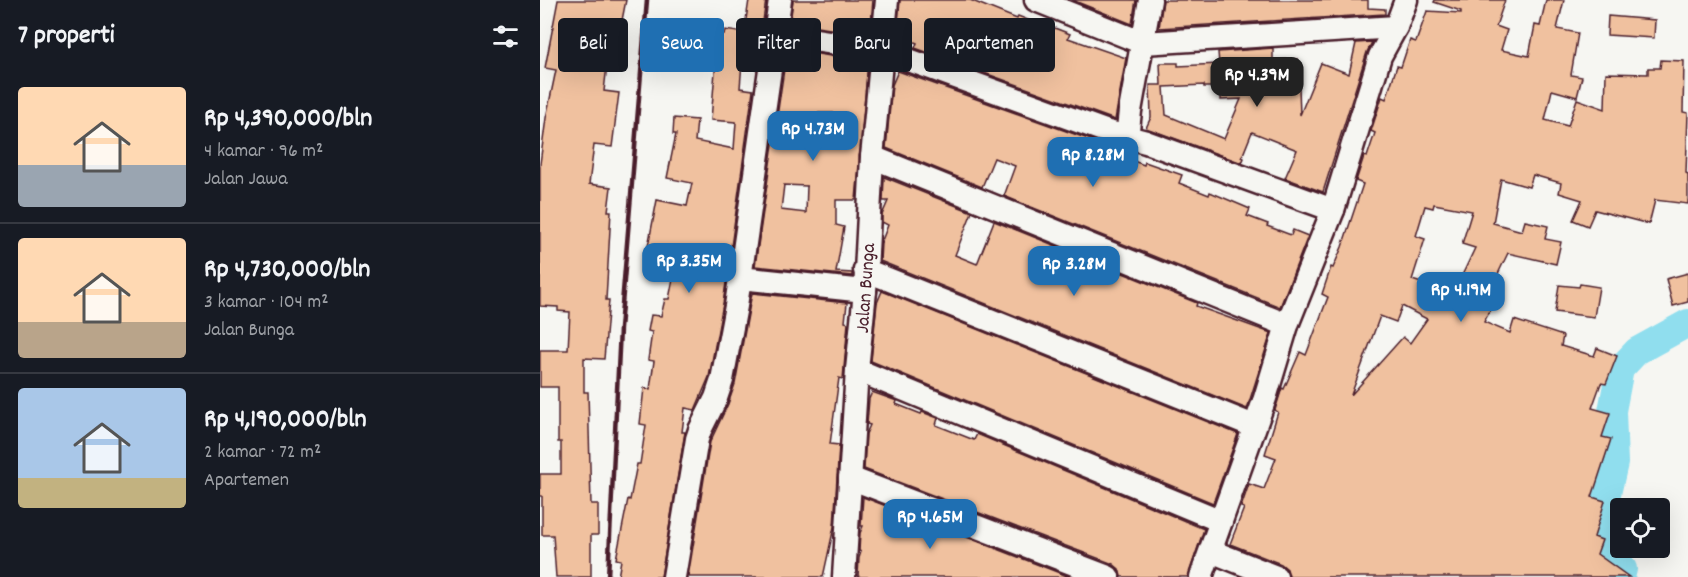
<!DOCTYPE html>
<html lang="id">
<head>
<meta charset="utf-8">
<style>
	:root { --surface:#171b24; --page:#242831; --text:#f1f3f6; --muted:#9ea1a6; --line:#363941; --accent:#1f6fb2 }
	body { margin:0; font-family:Dekko,sans-serif; background:var(--page); color:var(--text); height:100vh; display:flex; flex-direction:column; font-size:22px; white-space:nowrap }
	* { box-sizing:border-box; margin:0 }
	p { font-size:20px; color:var(--muted) }
	.icon { flex:none; width:33px; height:33px; fill:none; stroke:currentColor; stroke-width:2; stroke-linecap:round; stroke-linejoin:round }
	.map { position:relative; flex:1; overflow:hidden }
	.details { display:flex; flex-direction:column; background:var(--surface); width:540px }
	.details>* { flex:none }
	.top-card { position:absolute; left:18px; top:18px; width:570px; height:54px; display:flex; gap:12px }
	.buttons { position:absolute; left:1070px; top:498px; display:grid; gap:12px }
	.buttons a { display:grid; place-items:center; width:60px; height:60px; border-radius:6px; background:var(--surface); box-shadow:0 6px 24px #0002; font-size:30px }
	.price { position:absolute; translate:-50% -51px; padding:0 14px; border-radius:12px; background:var(--accent); color:#fff; font-size:20px; line-height:39px; filter:drop-shadow(0 2px 3px #0008) }
	.price::after { content:''; position:absolute; left:50%; top:36px; width:18px; height:14px; margin-left:-9px; background:inherit; clip-path:polygon(0 0,100% 0,50% 100%) }
	.price.selected { background:#222; color:#fff }
	ul { padding:0; list-style:none }
	li { display:flex; align-items:center; gap:18px; height:150px; padding:0 18px }
	li+li { border-top:2px solid var(--line) }
	li span { display:grid; place-items:center; flex:none; width:168px; height:120px; border-radius:6px; color:#555 }
	li>.icon { margin-inline-start:auto }
	span .icon { width:72px; height:72px; fill:#fffc; stroke-width:1 }
	li b { font-size:26px }
	h2 { display:flex; justify-content:space-between; align-items:center; height:72px; padding:0 18px; font-size:26px }
	.tag { padding:0 21px; border-radius:6px; background:var(--surface); box-shadow:0 6px 24px #0002; font-size:21px; line-height:54px }
	.tag.selected { background:var(--accent); color:#fff }
	main { display:flex; flex:1; min-height:0 }
	.map>svg:first-child { display:block }
	.lines { fill:none; stroke-linecap:round; stroke-linejoin:round }
	.river { stroke:#90deee; stroke-width:28 }
	.building { fill:#f0c19f; stroke:#4a1f2b; stroke-width:1.5; fill-rule:evenodd }
	.minor-casing { stroke:#4a1f2b; stroke-width:27 }
	.minor { stroke:#f6f6f2; stroke-width:22 }
	.rail { stroke:#4a1f2b; stroke-width:4.5 }
	.labels { text-anchor:middle; stroke-width:5; stroke-linejoin:round; paint-order:stroke }
	.street-label { font-size:20px; fill:#4a1f2b; stroke:#f6f6f2 }
</style>
</head>
<body>
<main>
<section class="details">
<h2>7 properti<svg class="icon" aria-label="filters" viewBox="0 0 24 24"><path d="M4 7h16M4 17h16"/><circle cx="9" cy="7" r="2"/><circle cx="15" cy="17" r="2"/></svg></h2>
<ul>
<li><span style="background:linear-gradient(#ffd9b3 65%,#9aa5b1 0)"><svg class="icon" aria-label="home" viewBox="0 0 24 24"><path d="M3 11l9-7 9 7M6 9v11h12V9"/></svg></span><div><b>Rp 4,390,000/bln</b><p>4 kamar · 96 m²</p><p>Jalan Jawa</p></div></li>
<li><span style="background:linear-gradient(#ffd9b3 70%,#b9a48a 0)"><svg class="icon" aria-label="home" viewBox="0 0 24 24"><path d="M3 11l9-7 9 7M6 9v11h12V9"/></svg></span><div><b>Rp 4,730,000/bln</b><p>3 kamar · 104 m²</p><p>Jalan Bunga</p></div></li>
<li><span style="background:linear-gradient(#a9c7e8 75%,#c2b280 0)"><svg class="icon" aria-label="home" viewBox="0 0 24 24"><path d="M3 11l9-7 9 7M6 9v11h12V9"/></svg></span><div><b>Rp 4,190,000/bln</b><p>2 kamar · 72 m²</p><p>Apartemen</p></div></li>
</ul>
</section>
<div class="map">
<svg width="1148" height="577" viewBox="0 0 1148 577">
	<rect width="100%" height="100%" fill="#f6f6f2"/>
	<filter id="ink" filterUnits="userSpaceOnUse"><feTurbulence type="fractalNoise" baseFrequency=".0167" numOctaves="2"/><feDisplacementMap in="SourceGraphic" scale="12" xChannelSelector="R" yChannelSelector="G"/><feConvolveMatrix kernelMatrix="1 2 1 2 8 2 1 2 1" color-interpolation-filters="sRGB"/></filter>
	<g filter="url(#ink)">
		<g class="lines">
			<polyline class="river" points="1081,577 1083,569 1059,529 1074,463 1072,411 1080,369 1097,351 1148,323"/>
		</g>
		<g class="building">
			<polygon points="18,0 86,0 73,66 67,65 64,91 79,93 72,147 54,145 49,184 71,187 68,211 71,211 66,300 69,300 64,359 44,358 44,392 48,392 51,504 58,504 58,535 51,535 51,577 16,577 13,535 2,535 2,496 0,496 0,474 21,474 21,442 18,442 18,387 0,387 0,350 28,350 30,312 18,311 18,307 0,306 0,164 6,118 16,70 5,68"/>
			<polygon points="209,0 226,0 217,63 202,62 200,88 213,90 183,304 169,377 155,410 145,408 142,432 145,432 121,577 78,577 81,560 76,559 88,499 90,500 97,464 100,464 106,425 100,424 104,388 110,389 114,361 108,360 112,332 108,331 111,315 121,316 125,299 129,299 135,269 134,268 105,262 117,200 147,206 152,183 127,178 136,134 133,134 134,118 157,120 155,141 194,149 196,122 171,120 176,59 159,56 164,30 184,34 185,30 204,33"/>
			<polygon points="253,0 333,0 330,35 250,23"/>
			<polygon points="360,0 430,0 477,19 478,16 498,24 499,22 530,34 528,38 586,58 575,120 375,48 377,43 357,35"/>
			<polygon points="532,0 596,0 592,24"/>
			<polygon points="623,0 828,0 828,8 845,9 845,14 619,28"/>
			<path d="M895,0h70l-9,26 11,4 -6,20 28,6 6,-31 5,1 6,-26h18l-7,29 21,4 -7,42 11,2 -5,20 -25,-7 -7,30 23,6 9,-27 28,10 1,-36 42,1v-6h12l1,-8 23,1 -1,51 5,1 -2,60 2,1v30l-33,-4 -6,24 -54,-14 -7,16 -15,-6 9,-20 -23,-7 2,-10 -28,-8 -4,12 -28,-8 -8,44 29,8 3,-10 23,5 -3,13 16,3 -5,22 -48,-11 -25,52 8,4 -7,13 26,11 4,-13 49,16 -2,10 33,10 3,-8 20,8 -11,28 -5,-1 -9,25 18,5 -8,24 9,2 -19,58 13,4 -11,36 8,3 -5,14 32,23h-340l-2,-8 -6,-5 -51,-20 14,-36 -3,-1 8,-23 15,5 12,-31 -11,-4 13,-42 -3,-2 7,-22 2,1 16,-37 6,3 22,-58 -6,-3 9,-27 2,1 9,-21 21,-63 -7,-3 8,-25 3,1 8,-24 -4,-2 11,-34 4,2 11,-33 4,1 9,-27 6,2 11,-31 34,2v-2l-27,-9zM894,204l38,7 -10,33 13,4 -18,38 -18,-9 -5,10 -22,-7 13,-41 -9,-3 9,-30 8,2zM862,306l25,13 -17,24 -7,-6 -52,58 29,-79 16,6z"/>
			<polygon points="1068,16 1115,20 1114,38 1067,35"/>
			<path d="M832,42l-5,10 -44,140 -38,-14 12,-28 -45,-18 -10,25 2,1 -2,5 -96,-35 5,-11 -1,-32h11l-1,-22h18v3l41,-2 -1,-12 55,-4v12l25,-1 2,56 21,-52 28,11 7,-31zM664,85v2h17v13l20,-1 -17,40 -58,-24 -2,-28z"/>
			<path d="M247,49l81,13 -12,138h-20v25l8,2 -8,45 16,1v3l-97,-10zM269,113h25l-1,30 -27,-1zM244,185l23,1 -1,27 -25,-3z"/>
			<polygon points="358,71 568,146 567,147 581,153 580,156 604,165 605,162 642,175 639,183 669,195 670,192 710,209 707,216 728,224 727,226 751,235 753,230 768,236 740,307 464,196 475,166 454,158 442,187 346,148 352,85"/>
			<polygon points="344,177 432,212 415,255 437,264 454,221 657,303 656,306 731,333 707,409 340,261 341,243 348,225 342,222 342,215 348,201 343,201"/>
			<polygon points="1148,273 1148,302 1133,306 1126,279"/>
			<polygon points="1040,284 1059,287 1054,317 1015,312 1019,285 1039,287"/>
			<polygon points="342,291 698,434 673,503 331,361 337,303"/>
			<polygon points="212,293 307,303 305,322 308,323 303,379 299,378 290,444 299,445 294,527 283,577 148,577 170,442 188,404 195,384"/>
			<polygon points="332,392 357,401 356,404 381,414 382,412 398,418 396,425 434,440 437,434 664,529 648,577 581,577 579,569 573,564 324,469 326,434 330,425 327,424 329,399"/>
			<polygon points="323,497 530,577 321,577 318,576 319,558 321,552 319,551 320,533 323,526 321,526"/>
		</g>
		<g class="lines">
			<defs>
				<g id="minor">
					<polyline points="496,0 603,43 856,27"/>
					<polyline points="235,34 341,50 568,132 606,142 793,210"/>
					<polyline points="587,139 590,111 610,0"/>
					<polyline points="332,157 747,325"/>
					<polyline points="325,270 714,426"/>
					<polyline points="200,278 325,291"/>
					<polyline points="317,370 681,521"/>
					<polyline points="310,478 568,577"/>
					<polyline points="671,551 736,577"/>
					<polyline points="134,577 157,439 160,430 176,398 182,380 196,306 240,0"/>
					<polyline points="304,577 317,370 325,291 332,157 347,0"/>
					<polyline points="661,577 725,398 747,325 793,210 840,56 856,27 866,0"/>
				</g>
			</defs>
			<use href="#minor" class="minor-casing"/>
			<use href="#minor" class="minor"/>
			<polyline class="rail" points="68,577 80,329 107,0"/>
		</g>
	</g>
	<g class="labels">
		<g class="street-label">
			<text transform="translate(324 288) rotate(-86)" y="7">Jalan Bunga</text>
		</g>
	</g>
</svg>
<div class="buttons">
<a><svg class="icon" aria-label="locate" viewBox="0 0 24 24"><circle cx="12" cy="12" r="6"/><path d="M12 2v4M12 18v4M2 12h4M18 12h4"/></svg></a>
</div>
<b class="price selected" style="left:717px;top:108px">Rp 4.39M</b>
<b class="price" style="left:273px;top:162px">Rp 4.73M</b>
<b class="price" style="left:553px;top:188px">Rp 8.28M</b>
<b class="price" style="left:149px;top:294px">Rp 3.35M</b>
<b class="price" style="left:534px;top:297px">Rp 3.28M</b>
<b class="price" style="left:921px;top:323px">Rp 4.19M</b>
<b class="price" style="left:390px;top:550px">Rp 4.65M</b>
<div class="top-card">
<a class="tag">Beli</a>
<a class="tag selected">Sewa</a>
<a class="tag">Filter</a>
<a class="tag">Baru</a>
<a class="tag">Apartemen</a>
</div>
</div>
</main>
</body>
</html>
